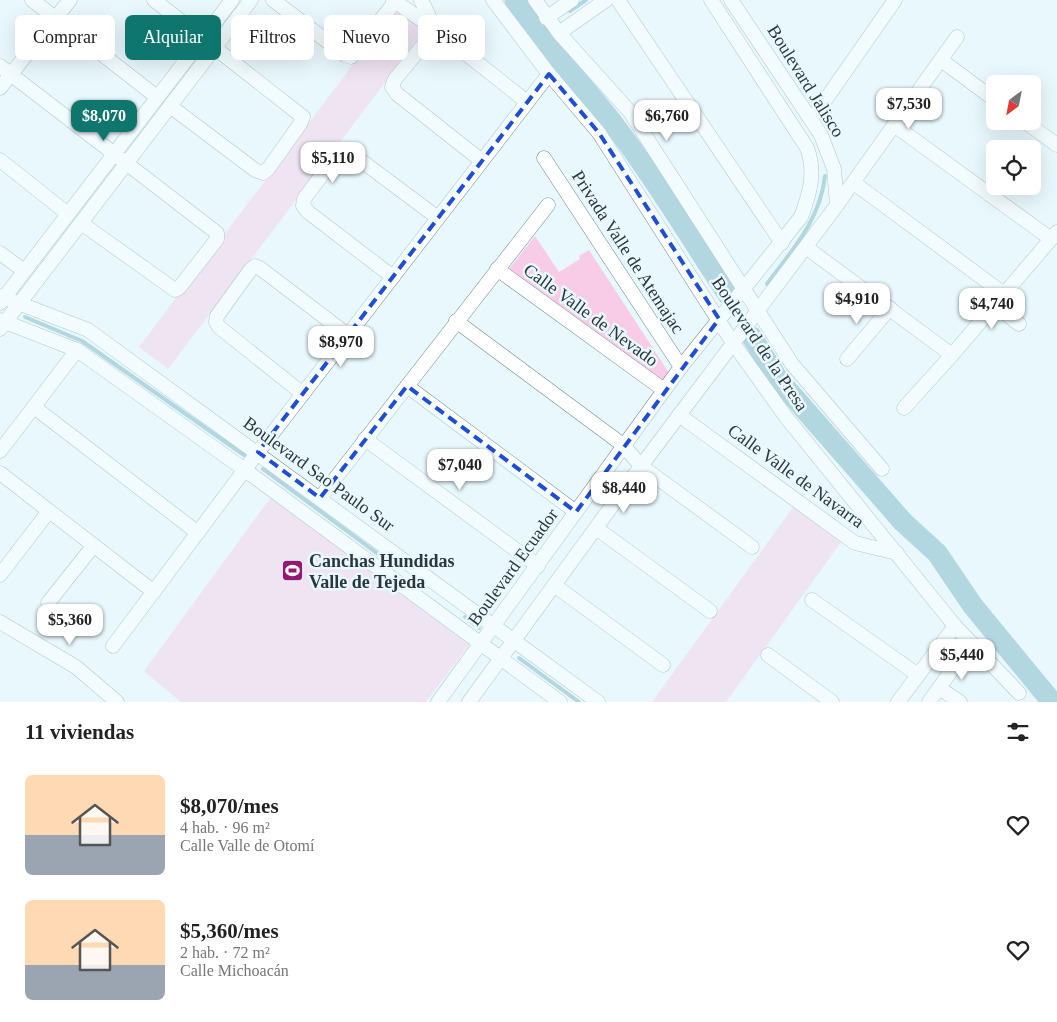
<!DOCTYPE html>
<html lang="es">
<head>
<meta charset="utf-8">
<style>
	:root { --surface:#fff; --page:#f6f6f6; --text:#222; --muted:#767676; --accent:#0f766e }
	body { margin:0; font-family:Georgia,serif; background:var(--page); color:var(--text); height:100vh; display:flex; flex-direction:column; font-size:19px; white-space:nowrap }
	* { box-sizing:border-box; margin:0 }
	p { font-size:16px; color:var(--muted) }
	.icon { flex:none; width:28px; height:28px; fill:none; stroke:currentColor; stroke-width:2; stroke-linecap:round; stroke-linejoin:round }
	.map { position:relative; height:702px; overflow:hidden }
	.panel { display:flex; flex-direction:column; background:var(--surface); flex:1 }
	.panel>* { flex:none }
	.banner { position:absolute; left:15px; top:15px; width:500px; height:45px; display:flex; gap:10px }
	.needle { width:32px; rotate:212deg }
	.tools { position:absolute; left:986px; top:75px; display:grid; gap:10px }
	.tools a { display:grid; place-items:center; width:55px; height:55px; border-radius:8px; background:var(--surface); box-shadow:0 5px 20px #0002; font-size:25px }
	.price { position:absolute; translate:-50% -42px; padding:0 11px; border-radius:10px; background:#fff; color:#222; font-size:16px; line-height:32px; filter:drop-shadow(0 1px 2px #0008) }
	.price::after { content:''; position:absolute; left:50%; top:30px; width:15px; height:11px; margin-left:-8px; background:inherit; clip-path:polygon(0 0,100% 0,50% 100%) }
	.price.selected { background:var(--accent); color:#fff }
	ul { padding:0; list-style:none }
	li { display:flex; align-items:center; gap:15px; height:125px; padding:0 25px }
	li span { display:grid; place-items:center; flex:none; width:140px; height:100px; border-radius:8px; color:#555 }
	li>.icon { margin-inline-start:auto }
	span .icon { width:60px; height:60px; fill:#fffc; stroke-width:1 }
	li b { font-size:21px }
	h2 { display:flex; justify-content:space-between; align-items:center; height:60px; padding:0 25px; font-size:21px }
	.chip { padding:0 18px; border-radius:8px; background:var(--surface); box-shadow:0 5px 20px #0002; font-size:18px; line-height:45px }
	.chip.selected { background:var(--accent); color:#fff }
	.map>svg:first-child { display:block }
	.green { fill:#f8cce6 }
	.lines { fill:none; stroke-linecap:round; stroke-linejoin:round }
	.stream { stroke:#73b0c0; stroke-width:4 }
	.river { stroke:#73b0c0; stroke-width:21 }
	.minor-casing { stroke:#738c93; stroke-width:15 }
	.minor { stroke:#fff; stroke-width:14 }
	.marked { fill:none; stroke:#1d4ed8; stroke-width:4; stroke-dasharray:10 6; stroke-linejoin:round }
	.labels { text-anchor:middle; stroke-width:5; stroke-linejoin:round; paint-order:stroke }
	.street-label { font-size:18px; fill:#2d373a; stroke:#e8f8fc }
	.poi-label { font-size:18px; font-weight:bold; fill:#2d373a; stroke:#e8f8fc; text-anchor:start }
</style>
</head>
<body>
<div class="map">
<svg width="1057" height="702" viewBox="0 0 1057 702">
	<rect width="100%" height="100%" fill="#e8f8fc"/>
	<g class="green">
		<polygon points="395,9 424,31 168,369 139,347"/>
		<polygon points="535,236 559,272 580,259 579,256 589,250 669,373 662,382 509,269"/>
		<polygon points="271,497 469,645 426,702 181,702 144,671"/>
		<polygon points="794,506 841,542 726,702 652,702"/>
	</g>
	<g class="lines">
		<g class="stream">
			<polyline points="570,11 586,0"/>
			<polyline points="719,281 728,284"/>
			<path d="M767,284c26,-35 53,-64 58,-108"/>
			<polyline points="25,317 82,341 244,455"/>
			<polyline points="263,469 393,565"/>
			<polyline points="465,617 479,628"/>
			<polyline points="519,658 579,702"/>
		</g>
		<g class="river">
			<path d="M515,0c31,48 72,88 106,134 39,52 72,108 108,162"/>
			<polyline points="752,337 778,379 903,522 937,553 973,606 1052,702"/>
		</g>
		<defs>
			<g id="minor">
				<polyline points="32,0 157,97"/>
				<polyline points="154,0 303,117 300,124 268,169 263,173 255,170 170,106"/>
				<polyline points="273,0 345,55 351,57 395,2"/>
				<polyline points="393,0 436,30 395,79 392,87 397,94 482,161"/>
				<polyline points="421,0 436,30 527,102"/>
				<polyline points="493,0 549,74 599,133 733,343 786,417 955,626 1019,693"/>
				<polyline points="535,0 559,33 630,112 792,364 882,469"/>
				<polyline points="618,0 782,243"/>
				<polyline points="546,18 572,0"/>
				<polyline points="559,33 606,0"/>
				<polyline points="941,60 995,100"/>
				<polyline points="0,66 217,233 217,239 179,288 175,290 81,223"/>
				<polyline points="0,88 70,0"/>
				<polyline points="810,118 817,112 895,0"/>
				<polyline points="1024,121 1057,145"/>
				<polyline points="894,125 1051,239"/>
				<polyline points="544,158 681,367"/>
				<polyline points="0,160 68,214"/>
				<polyline points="854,183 1004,294"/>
				<polyline points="837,205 957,37"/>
				<polyline points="807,248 952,355"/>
				<polyline points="0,253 24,271"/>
				<polyline points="497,269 664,390"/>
				<polyline points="393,277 308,212 303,206 304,199 337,155 343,150 351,153 438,218"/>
				<polyline points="0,296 88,330 598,702"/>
				<polyline points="0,303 232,0"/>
				<polyline points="995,305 1019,324"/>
				<polyline points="0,320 77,350 245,470 560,702"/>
				<polyline points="456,321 623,445 641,466 752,547"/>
				<polyline points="0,329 251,0"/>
				<polyline points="847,359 890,308"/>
				<polyline points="407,386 576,512"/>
				<polyline points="303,394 219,327 216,322 217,316 251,269 255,266 261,269 348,335"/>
				<polyline points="34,407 198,533"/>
				<polyline points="904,408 952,355 1057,232"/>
				<polyline points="679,415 855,543 897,553"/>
				<polyline points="365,439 538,566"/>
				<polyline points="0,451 77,350"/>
				<polyline points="0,473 154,592"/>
				<polyline points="320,498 548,205"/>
				<polyline points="596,528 710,611"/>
				<polyline points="0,575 49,511"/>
				<polyline points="554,585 663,665"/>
				<polyline points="812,600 918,675"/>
				<polyline points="48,603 94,545"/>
				<polyline points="0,622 76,667 117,702"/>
				<polyline points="113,646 258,452 549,74"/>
				<polyline points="768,655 832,702"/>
				<polyline points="939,688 960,702"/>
				<path d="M438,702l243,-335 120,-150c9,-24 15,-45 6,-69l-96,-148"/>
				<polyline points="469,702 641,466 837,205 834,169 821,135 731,0"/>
				<polyline points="898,702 955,626"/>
				<polyline points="929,702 971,643"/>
			</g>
		</defs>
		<use href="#minor" class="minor-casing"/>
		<use href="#minor" class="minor"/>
	</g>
	<path d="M0 0H1057V702H0ZM549,74l50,59 120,186 -143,193 -169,-126 -87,112 -62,-46z" fill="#e8f8fc" fill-opacity=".55" fill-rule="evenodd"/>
	<path class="marked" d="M549,74l50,59 120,186 -143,193 -169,-126 -87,112 -62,-46z"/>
	<defs>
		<symbol id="stadium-square" viewBox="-11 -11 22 22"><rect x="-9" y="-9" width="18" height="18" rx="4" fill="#931873" stroke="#e8f8fc"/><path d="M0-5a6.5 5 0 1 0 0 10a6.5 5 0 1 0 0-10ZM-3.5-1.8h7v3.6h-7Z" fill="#fff"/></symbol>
	</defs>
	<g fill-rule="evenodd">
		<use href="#stadium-square" x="280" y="558" width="25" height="25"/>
	</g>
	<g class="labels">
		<g class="street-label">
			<text transform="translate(806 81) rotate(58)" y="6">Boulevard Jalisco</text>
			<text transform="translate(628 252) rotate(57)" y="6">Privada Valle de Atemajac</text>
			<text transform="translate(591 315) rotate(36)" y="6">Calle Valle de Nevado</text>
			<text transform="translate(760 344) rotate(56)" y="6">Boulevard de la Presa</text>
			<text transform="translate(319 474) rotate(36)" y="6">Boulevard Sao Paulo Sur</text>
			<text transform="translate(796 476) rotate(36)" y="6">Calle Valle de Navarra</text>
			<text transform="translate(513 567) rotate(-54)" y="6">Boulevard Ecuador</text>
		</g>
		<g class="poi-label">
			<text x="309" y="567">Canchas Hundidas<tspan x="309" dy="21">Valle de Tejeda</tspan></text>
		</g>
	</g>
</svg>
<div class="tools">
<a><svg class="needle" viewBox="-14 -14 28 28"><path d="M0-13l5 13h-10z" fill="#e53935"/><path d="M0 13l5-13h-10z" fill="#767676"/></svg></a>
<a><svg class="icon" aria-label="locate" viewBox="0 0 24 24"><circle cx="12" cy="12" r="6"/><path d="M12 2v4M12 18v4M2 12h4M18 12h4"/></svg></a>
</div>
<b class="price" style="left:909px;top:130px">$7,530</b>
<b class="price selected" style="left:104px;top:142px">$8,070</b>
<b class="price" style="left:667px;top:142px">$6,760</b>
<b class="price" style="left:333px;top:184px">$5,110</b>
<b class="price" style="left:857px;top:325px">$4,910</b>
<b class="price" style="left:992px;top:330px">$4,740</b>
<b class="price" style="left:341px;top:368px">$8,970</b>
<b class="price" style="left:460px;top:491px">$7,040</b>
<b class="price" style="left:624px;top:514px">$8,440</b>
<b class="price" style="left:70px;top:646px">$5,360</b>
<b class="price" style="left:962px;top:681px">$5,440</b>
<div class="banner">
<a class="chip">Comprar</a>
<a class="chip selected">Alquilar</a>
<a class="chip">Filtros</a>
<a class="chip">Nuevo</a>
<a class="chip">Piso</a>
</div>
</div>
<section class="panel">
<h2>11 viviendas<svg class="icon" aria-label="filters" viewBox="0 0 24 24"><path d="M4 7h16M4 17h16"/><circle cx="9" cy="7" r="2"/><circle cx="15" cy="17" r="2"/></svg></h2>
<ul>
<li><span style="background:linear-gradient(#ffd9b3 60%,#9aa5b1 0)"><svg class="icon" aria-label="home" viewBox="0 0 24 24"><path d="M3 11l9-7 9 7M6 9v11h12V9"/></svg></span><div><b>$8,070/mes</b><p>4 hab. · 96 m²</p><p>Calle Valle de Otomí</p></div><svg class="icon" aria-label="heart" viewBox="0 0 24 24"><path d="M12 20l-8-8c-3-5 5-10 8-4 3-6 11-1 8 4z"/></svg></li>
<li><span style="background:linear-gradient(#ffd9b3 65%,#9aa5b1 0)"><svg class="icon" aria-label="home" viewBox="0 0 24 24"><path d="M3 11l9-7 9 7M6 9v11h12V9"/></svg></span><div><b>$5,360/mes</b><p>2 hab. · 72 m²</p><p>Calle Michoacán</p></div><svg class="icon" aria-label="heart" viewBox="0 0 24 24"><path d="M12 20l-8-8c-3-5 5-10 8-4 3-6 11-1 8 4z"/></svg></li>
</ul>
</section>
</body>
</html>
